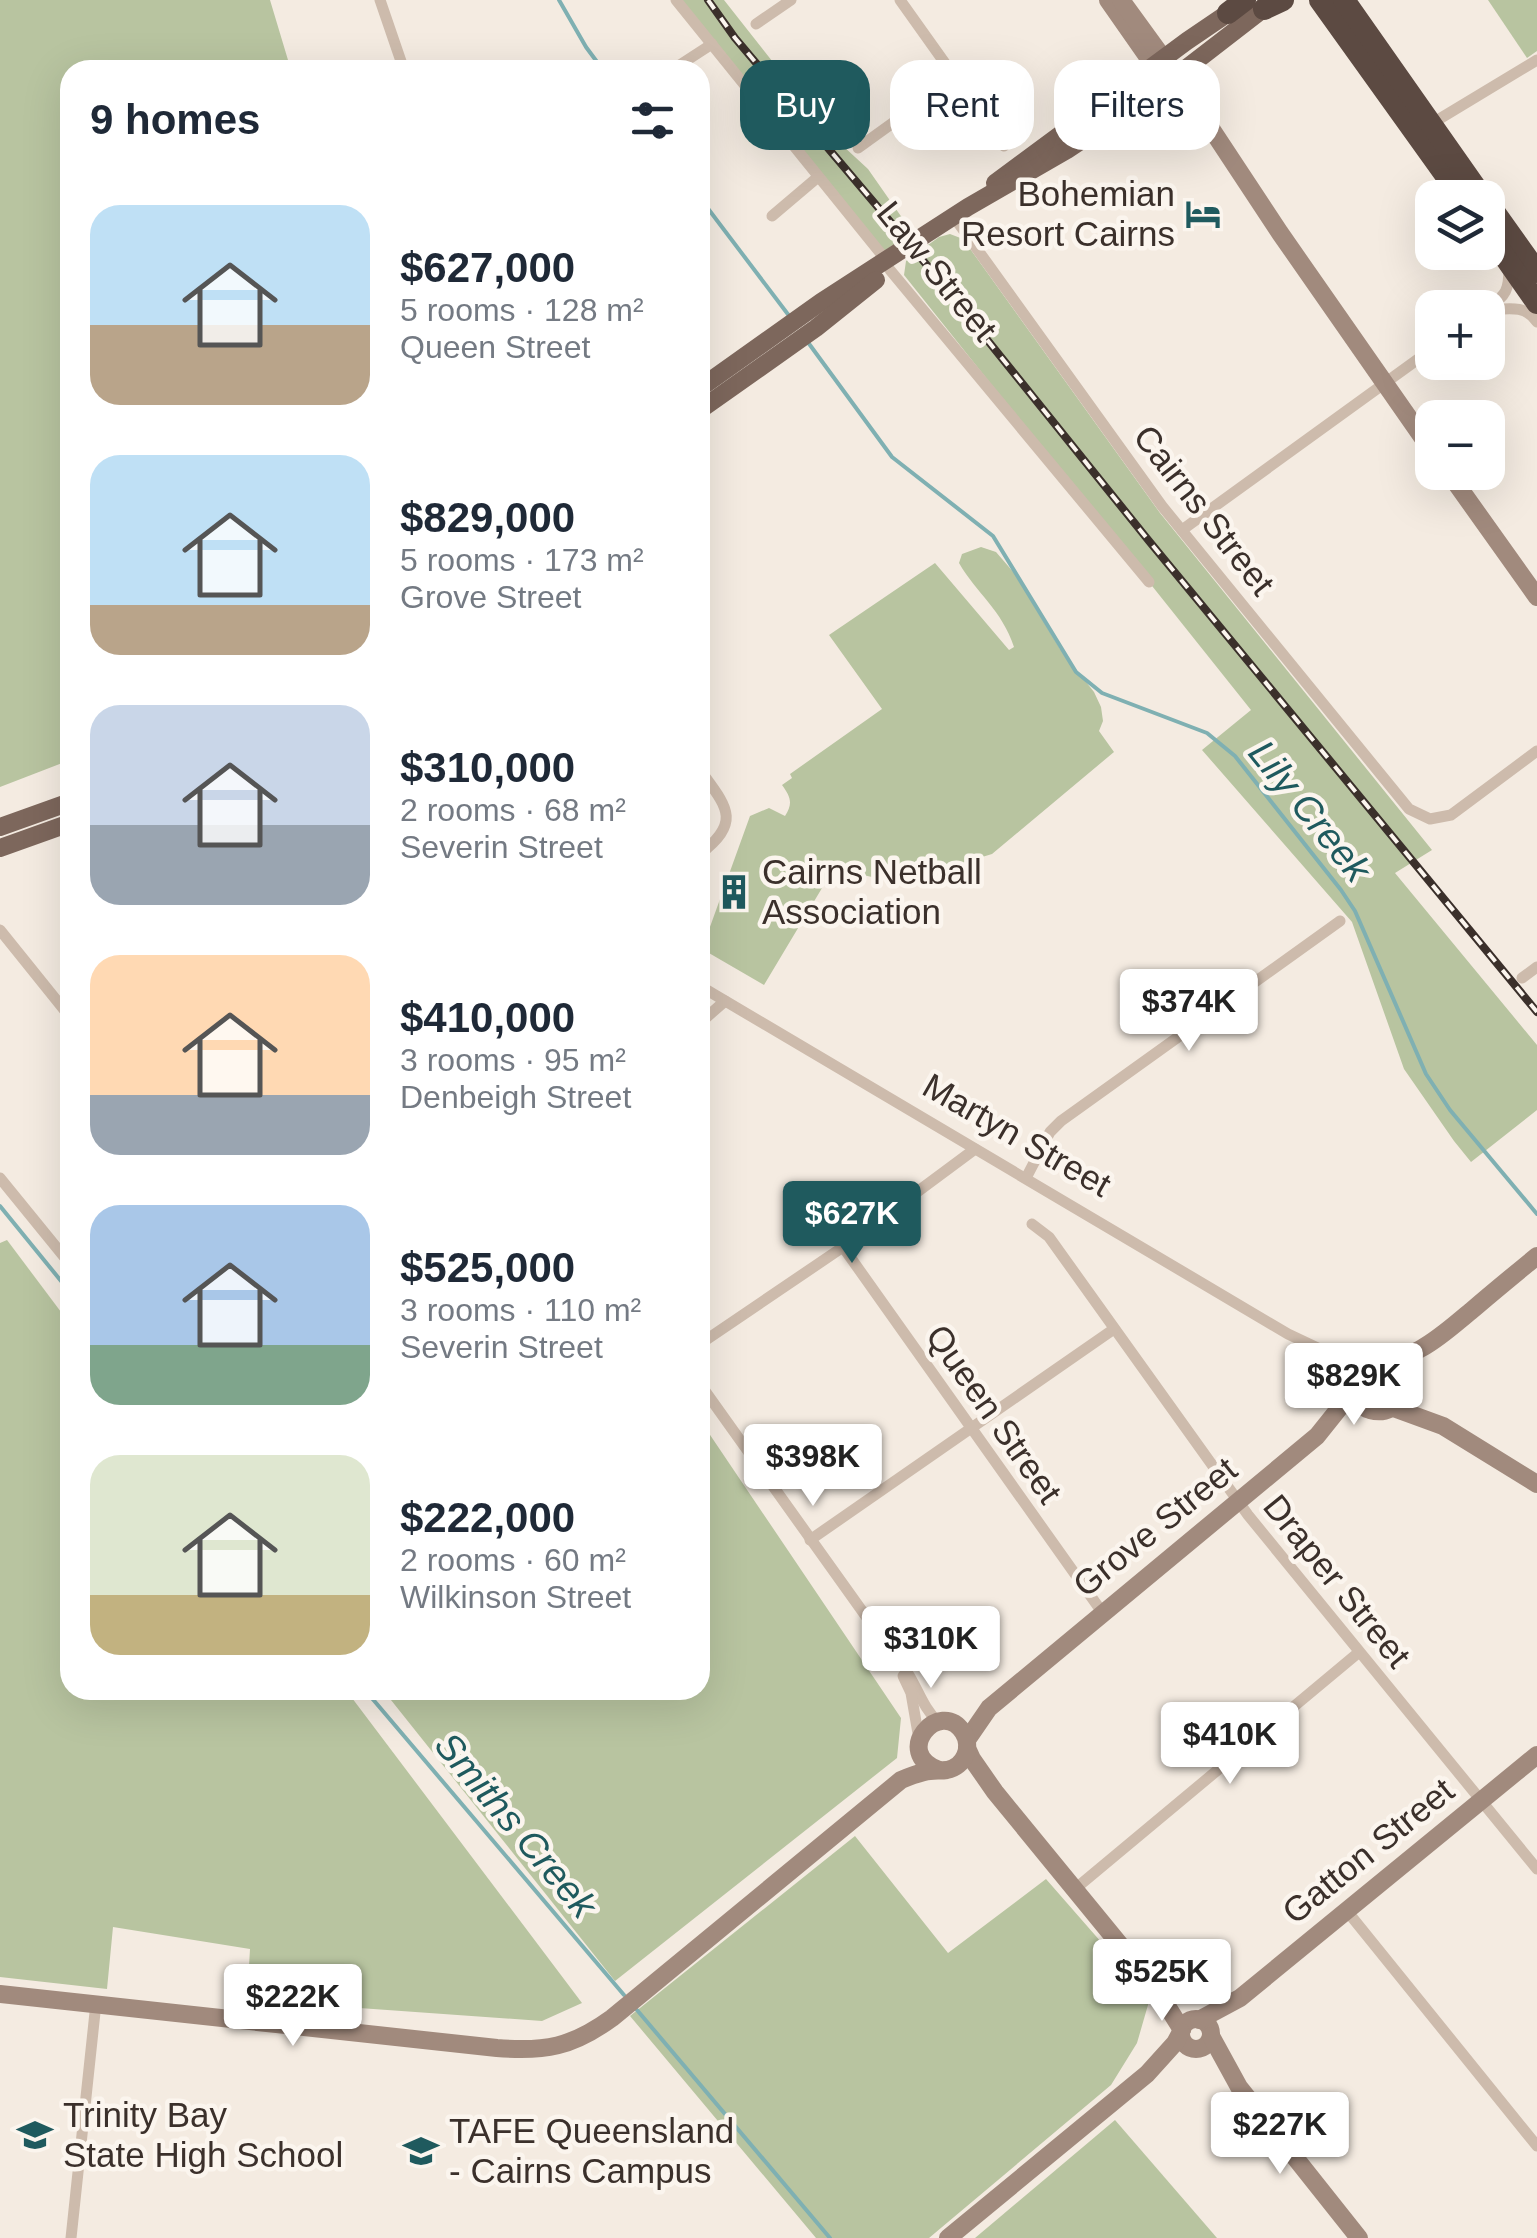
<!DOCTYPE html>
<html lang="en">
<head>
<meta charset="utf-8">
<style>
	:root { --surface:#fff; --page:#f2f2f3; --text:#1f2937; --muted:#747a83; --accent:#1f5a5e }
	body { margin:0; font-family:Helvetica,sans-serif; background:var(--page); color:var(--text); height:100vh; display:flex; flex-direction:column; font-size:38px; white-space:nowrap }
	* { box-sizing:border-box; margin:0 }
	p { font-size:32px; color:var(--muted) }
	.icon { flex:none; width:55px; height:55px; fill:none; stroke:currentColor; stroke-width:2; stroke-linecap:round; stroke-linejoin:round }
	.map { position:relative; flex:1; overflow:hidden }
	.details { position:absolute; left:60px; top:60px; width:650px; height:1640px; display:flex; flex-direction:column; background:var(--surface); border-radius:30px; box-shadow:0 10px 40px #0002 }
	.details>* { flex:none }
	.banner { position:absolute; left:740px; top:60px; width:645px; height:90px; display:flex; gap:20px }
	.controls { position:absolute; left:1415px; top:180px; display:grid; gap:20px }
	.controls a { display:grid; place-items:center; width:90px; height:90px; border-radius:20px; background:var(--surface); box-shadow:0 10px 40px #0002; font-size:50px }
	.price { position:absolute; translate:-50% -85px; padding:0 22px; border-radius:10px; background:#fff; color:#222; font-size:32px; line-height:65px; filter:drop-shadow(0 2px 5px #0008) }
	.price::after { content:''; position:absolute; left:50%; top:60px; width:30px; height:22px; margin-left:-15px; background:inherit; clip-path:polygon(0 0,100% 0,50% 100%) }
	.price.selected { background:var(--accent); color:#fff }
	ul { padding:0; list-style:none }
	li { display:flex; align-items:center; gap:30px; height:250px; padding:0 30px }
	li span { display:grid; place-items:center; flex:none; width:280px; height:200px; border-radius:30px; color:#555 }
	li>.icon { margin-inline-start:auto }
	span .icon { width:120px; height:120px; fill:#fffc; stroke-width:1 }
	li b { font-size:42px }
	h2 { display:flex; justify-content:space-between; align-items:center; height:120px; padding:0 30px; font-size:42px }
	.tag { padding:0 35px; border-radius:30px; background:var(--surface); box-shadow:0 10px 40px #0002; font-size:35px; line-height:90px }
	.tag.selected { background:var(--accent); color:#fff }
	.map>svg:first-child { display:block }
	.green { fill:#b8c4a0 }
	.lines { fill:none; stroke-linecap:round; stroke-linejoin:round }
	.stream { stroke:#7fb0b2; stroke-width:4 }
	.street { stroke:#cdbbac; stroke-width:11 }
	.secondary { stroke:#a18a7d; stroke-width:18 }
	.primary { stroke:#7d675c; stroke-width:18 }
	.highway { stroke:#5c4a42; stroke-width:22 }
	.rail-casing { stroke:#3b302b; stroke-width:8 }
	.rail { stroke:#fbf5ee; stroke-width:4; stroke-dasharray:11; stroke-linecap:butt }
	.labels { text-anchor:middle; stroke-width:9; stroke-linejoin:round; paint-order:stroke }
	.poi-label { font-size:35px; fill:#3b302b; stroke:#fbf5ee; text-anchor:start }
	.street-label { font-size:35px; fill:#3b302b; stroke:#fbf5ee }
	.water-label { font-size:38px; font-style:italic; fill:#1f5a5e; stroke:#fbf5ee }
</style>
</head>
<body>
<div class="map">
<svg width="1537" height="2238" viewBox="0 0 1537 2238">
	<rect width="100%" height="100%" fill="#f4ebe1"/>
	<g class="green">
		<polygon points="0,0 270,0 291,70 70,70 70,760 0,787"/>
		<polygon points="681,0 724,0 829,133 868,169 912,232 884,251"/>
		<polygon points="1488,0 1537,0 1537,51 1527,58"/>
		<polygon points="950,234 963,239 1160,513 1432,850 1395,873 1537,1045 1537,1110 1471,1162 1454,1141 1404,1069 1352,922 1202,750 1251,710 904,275 906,261 939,237"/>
		<path d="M981,547l15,5 19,22 45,75 34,43 7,15 2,14 -4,10 15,21 -122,102 -95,29 -63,-15 -70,117 -62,-36 48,-133 19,-8 16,8c8,-12 6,-19 -3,-31l10,-7 -2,-4 92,-65 -53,-74 106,-72 74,87 5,-3c-12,-37 -37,-53 -55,-84l3,-9z"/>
		<polygon points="7,1240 70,1324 70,1690 346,1690 582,2003 542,2021 247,2000 250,1949 113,1927 107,1989 0,1977 0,1243"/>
		<polygon points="700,1420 901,1718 897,1758 615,1981 383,1690 700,1690"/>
		<polygon points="855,1836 948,1953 1046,1879 1150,1998 1137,2043 1111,2085 929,2238 816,2238 630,2016"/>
		<polygon points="1115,2120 1217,2238 975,2238"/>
	</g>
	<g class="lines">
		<g class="stream">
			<polyline points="559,0 586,47 603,70"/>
			<polyline points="700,198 790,317"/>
			<polyline points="807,341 892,457 993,536 1076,672 1102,693 1207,733 1235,756 1341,890 1355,911 1426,1074 1450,1110 1537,1214"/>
			<polyline points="0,1206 70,1292"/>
			<polyline points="365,1690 624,1995"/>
			<polyline points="637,2010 830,2238"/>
		</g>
		<g class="street">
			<polyline points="380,0 404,70"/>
			<polyline points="676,0 886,260"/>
			<polyline points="900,0 1004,146"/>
			<polyline points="756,24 791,0"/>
			<polyline points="672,70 712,44"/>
			<polyline points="1431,124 1537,60"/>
			<polyline points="858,148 955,78"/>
			<polyline points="772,216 818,177"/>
			<polyline points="954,217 1162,506 1409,809 1430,819 1451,815 1537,751"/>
			<polyline points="890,270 1149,582"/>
			<path d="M1488,309c18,-15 21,-17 21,-42"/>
			<path d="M1488,310c19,-1 37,-6 49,12"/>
			<polyline points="1182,530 1432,349"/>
			<path d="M700,770c26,36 43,51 0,84"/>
			<polyline points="0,930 70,1017"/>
			<polyline points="1522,978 1537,967"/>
			<polyline points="700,986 1288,1334 1345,1361 1367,1364"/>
			<polyline points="700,1023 725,1001"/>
			<polyline points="0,1178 70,1264"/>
			<polyline points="1026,1178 1050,1132 1061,1121 1340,921"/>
			<polyline points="1032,1224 1049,1237 1248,1515 1537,1869"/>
			<polyline points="843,1247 1102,1612"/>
			<polyline points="700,1344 843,1247 975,1149"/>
			<polyline points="1316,1354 1353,1385"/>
			<path d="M700,1384l195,273c21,21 24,47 43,65"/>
			<polyline points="810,1540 1114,1329"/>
			<polyline points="903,1676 911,1693 919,1739"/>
			<polyline points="1075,1889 1358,1653"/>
			<polyline points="1347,1911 1537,2146"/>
			<polyline points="71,2238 96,2003"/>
		</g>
		<g class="secondary">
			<polyline points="1108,0 1194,123"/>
			<polyline points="1121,0 1177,77 1280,233 1432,451"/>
			<polyline points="1448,472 1537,597"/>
			<path d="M1384,1363c30,16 18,56 -14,47 -16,-5 -22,-25 -12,-38 9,-12 23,-7 36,-11 10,-2 19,-8 28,-13 18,-10 33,-24 49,-37 22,-19 44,-37 66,-55"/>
			<polyline points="1391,1407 1443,1426 1537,1484"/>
			<polyline points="967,1740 989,1708 1317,1436 1353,1391"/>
			<polyline points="967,1748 972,1759 995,1792 1157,1990 1182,2030"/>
			<path d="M0,1994l497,54c48,4 75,-1 115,-30l289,-238c7,-3 15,-6 23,-8 7,-2 16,-1 23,-2 17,-3 26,-23 16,-38 -23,-35 -72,21 -24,38"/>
			<circle cx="1196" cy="2034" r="15"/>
			<polyline points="1199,2020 1240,1998 1537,1755"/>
			<polyline points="1211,2036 1239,2087 1359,2238"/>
			<polyline points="948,2238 1147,2074 1175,2043 1181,2032"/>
		</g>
		<g class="primary">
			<polyline points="995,183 1187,41 1237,7"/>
			<polyline points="700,388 821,302 968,207 1067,150 1166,84 1271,3"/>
			<polyline points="700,410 816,328 876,280"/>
			<polyline points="0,827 70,802"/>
			<polyline points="0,848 70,823"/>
		</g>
		<g class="highway">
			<polyline points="1320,0 1462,198"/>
			<polyline points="1344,0 1483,198"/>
			<polyline points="1264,9 1283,0"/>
			<polyline points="1228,13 1245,0"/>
			<polyline points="1488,203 1537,272"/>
			<polyline points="1488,233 1537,303"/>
		</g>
		<defs>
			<polyline id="rail" points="708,0 735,38 931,270 1149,541 1537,1012"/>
		</defs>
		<use href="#rail" class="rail-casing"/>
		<use href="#rail" class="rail"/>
	</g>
	<defs>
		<symbol id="hotel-bare" viewBox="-9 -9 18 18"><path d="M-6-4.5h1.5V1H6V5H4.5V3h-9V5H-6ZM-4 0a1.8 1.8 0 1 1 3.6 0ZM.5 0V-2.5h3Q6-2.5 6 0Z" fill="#1f5a5e" stroke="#fbf5ee" stroke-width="2.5" paint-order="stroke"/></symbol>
		<symbol id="building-bare" viewBox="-9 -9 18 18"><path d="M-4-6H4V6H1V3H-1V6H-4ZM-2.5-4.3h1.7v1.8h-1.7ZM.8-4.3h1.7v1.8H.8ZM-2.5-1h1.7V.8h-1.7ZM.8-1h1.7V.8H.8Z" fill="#1f5a5e" stroke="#fbf5ee" stroke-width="2.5" paint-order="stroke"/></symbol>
		<symbol id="school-bare" viewBox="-9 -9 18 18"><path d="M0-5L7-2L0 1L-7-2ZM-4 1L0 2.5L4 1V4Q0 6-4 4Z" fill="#1f5a5e" stroke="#fbf5ee" stroke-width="2.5" paint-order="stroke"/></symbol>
		<symbol id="university-bare" viewBox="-9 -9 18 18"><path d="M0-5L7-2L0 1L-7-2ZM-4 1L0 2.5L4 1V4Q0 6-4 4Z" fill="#1f5a5e" stroke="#fbf5ee" stroke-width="2.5" paint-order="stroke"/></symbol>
	</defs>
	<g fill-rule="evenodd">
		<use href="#hotel-bare" x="1178" y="189" width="50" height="50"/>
		<use href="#building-bare" x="709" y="867" width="50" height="50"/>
		<use href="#school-bare" x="10" y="2110" width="50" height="50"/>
		<use href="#university-bare" x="396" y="2126" width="50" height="50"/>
	</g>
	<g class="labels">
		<g class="poi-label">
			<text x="1175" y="206" text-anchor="end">Bohemian<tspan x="1175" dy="40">Resort Cairns</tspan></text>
			<text x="762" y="884">Cairns Netball<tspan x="762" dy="40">Association</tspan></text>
			<text x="63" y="2127">Trinity Bay<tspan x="63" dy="40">State High School</tspan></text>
			<text x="449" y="2143">TAFE Queensland<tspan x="449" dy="40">- Cairns Campus</tspan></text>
		</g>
		<g class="street-label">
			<text transform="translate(937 271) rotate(51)" y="12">Law Street</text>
			<text transform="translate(1204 510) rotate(52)" y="12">Cairns Street</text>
			<text transform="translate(1017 1135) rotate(30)" y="12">Martyn Street</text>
			<text transform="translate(994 1414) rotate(55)" y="12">Queen Street</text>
			<text transform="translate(1155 1527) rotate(-39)" y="12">Grove Street</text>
			<text transform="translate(1337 1581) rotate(51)" y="12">Draper Street</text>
			<text transform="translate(1368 1851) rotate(-39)" y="12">Gatton Street</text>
		</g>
		<g class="water-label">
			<text transform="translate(1310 811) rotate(51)" y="13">Lily Creek</text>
			<text transform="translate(516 1825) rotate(50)" y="13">Smiths Creek</text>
		</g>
	</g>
</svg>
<div class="controls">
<a><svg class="icon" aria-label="layers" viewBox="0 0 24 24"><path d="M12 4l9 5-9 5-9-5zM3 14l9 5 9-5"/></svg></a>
<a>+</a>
<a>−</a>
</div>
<b class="price" style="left:1189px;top:1054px">$374K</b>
<b class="price selected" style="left:852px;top:1266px">$627K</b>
<b class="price" style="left:1354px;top:1428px">$829K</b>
<b class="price" style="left:813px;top:1509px">$398K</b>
<b class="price" style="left:931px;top:1691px">$310K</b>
<b class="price" style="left:1230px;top:1787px">$410K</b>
<b class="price" style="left:1162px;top:2024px">$525K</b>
<b class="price" style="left:293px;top:2049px">$222K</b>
<b class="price" style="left:1280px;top:2177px">$227K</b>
<div class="banner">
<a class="tag selected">Buy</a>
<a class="tag">Rent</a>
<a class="tag">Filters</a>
</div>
<section class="details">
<h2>9 homes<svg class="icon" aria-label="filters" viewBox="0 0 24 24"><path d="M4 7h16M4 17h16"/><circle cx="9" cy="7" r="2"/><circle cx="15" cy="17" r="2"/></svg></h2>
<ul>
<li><span style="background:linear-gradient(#bfe0f5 60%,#b9a48a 0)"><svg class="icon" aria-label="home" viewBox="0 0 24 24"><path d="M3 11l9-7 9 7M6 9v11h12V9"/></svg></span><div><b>$627,000</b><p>5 rooms · 128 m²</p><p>Queen Street</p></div></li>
<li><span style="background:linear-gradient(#bfe0f5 75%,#b9a48a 0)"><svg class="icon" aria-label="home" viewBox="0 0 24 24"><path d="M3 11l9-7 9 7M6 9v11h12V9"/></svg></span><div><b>$829,000</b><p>5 rooms · 173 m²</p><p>Grove Street</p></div></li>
<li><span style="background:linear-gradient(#c9d6e8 60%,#9aa5b1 0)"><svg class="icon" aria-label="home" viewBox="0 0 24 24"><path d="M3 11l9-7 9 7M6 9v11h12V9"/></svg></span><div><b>$310,000</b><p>2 rooms · 68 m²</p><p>Severin Street</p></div></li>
<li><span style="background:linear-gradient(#ffd9b3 70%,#9aa5b1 0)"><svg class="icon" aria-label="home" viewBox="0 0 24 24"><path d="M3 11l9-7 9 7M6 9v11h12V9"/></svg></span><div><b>$410,000</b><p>3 rooms · 95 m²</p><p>Denbeigh Street</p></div></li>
<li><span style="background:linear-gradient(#a9c7e8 70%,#7fa58c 0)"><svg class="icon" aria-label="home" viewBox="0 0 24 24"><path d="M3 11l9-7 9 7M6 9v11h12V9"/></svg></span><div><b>$525,000</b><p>3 rooms · 110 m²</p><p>Severin Street</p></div></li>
<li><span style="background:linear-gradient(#dfe7d0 70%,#c2b280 0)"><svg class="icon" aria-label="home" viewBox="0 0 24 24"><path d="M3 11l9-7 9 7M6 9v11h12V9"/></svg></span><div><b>$222,000</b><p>2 rooms · 60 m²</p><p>Wilkinson Street</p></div></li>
</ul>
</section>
</div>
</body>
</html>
